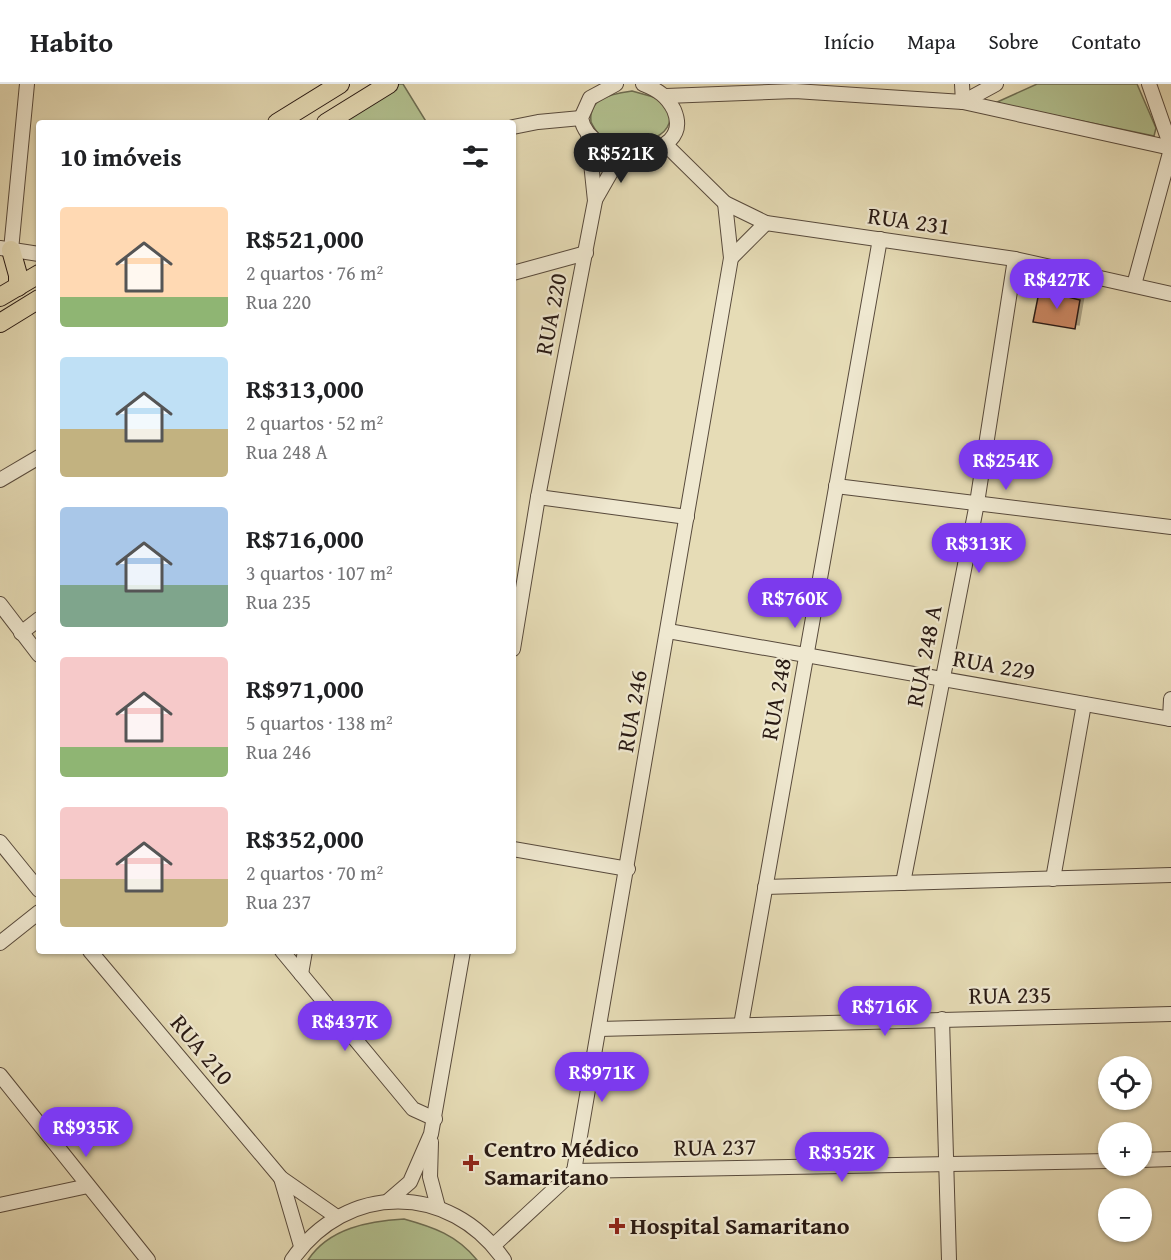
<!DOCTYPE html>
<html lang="pt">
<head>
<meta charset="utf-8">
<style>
	:root { --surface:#fff; --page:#f6f6f6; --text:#202124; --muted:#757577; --line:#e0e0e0; --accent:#7c3aed }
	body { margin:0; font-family:"Gentium Book Plus",serif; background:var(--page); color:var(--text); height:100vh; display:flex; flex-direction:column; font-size:22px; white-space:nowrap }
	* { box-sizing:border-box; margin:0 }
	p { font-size:20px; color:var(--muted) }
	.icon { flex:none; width:33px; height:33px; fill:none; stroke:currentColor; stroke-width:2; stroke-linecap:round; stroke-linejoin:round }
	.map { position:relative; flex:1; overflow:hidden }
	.sheet { position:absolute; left:36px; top:36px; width:480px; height:834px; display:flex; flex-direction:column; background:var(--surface); border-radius:6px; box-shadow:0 2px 4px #0004 }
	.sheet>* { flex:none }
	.buttons { position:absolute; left:1098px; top:972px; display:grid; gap:12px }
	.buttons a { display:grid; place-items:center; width:54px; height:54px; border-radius:50%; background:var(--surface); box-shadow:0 2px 4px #0004; font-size:30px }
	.price { position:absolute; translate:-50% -51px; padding:0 14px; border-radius:21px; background:var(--accent); color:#fff; font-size:20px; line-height:39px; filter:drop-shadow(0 2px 3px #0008) }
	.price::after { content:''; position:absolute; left:50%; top:36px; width:18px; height:14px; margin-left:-9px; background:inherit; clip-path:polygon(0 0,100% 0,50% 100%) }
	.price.on { background:#222; color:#fff }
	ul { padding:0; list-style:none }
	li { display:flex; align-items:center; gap:18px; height:150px; padding:0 24px }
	li span { display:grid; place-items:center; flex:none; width:168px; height:120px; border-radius:6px; color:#555 }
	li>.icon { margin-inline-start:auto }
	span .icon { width:72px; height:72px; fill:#fffc; stroke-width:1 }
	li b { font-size:26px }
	h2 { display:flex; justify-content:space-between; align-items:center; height:72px; padding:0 24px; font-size:26px }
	header { display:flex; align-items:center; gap:36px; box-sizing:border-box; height:84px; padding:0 30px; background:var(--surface); border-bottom:2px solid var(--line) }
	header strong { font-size:28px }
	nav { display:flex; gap:33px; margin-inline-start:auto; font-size:21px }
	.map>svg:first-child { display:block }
	.green { fill:#b2c190; stroke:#6d6d52; stroke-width:1.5 }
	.building { fill:#cc8764; stroke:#281913; stroke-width:1.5; filter:url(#shadow) }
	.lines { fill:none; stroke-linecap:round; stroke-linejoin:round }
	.minor-casing { stroke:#584a3c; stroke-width:16 }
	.major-casing { stroke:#281913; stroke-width:20 }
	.minor { stroke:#efe8d0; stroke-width:14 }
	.major { stroke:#e6dcb6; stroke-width:18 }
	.poi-dot { fill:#8f2418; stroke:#efe8d0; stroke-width:2 }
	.labels { text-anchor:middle; stroke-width:4.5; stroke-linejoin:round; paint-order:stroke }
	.street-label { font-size:24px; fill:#281913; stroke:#efe8d0 }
	.poi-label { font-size:24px; font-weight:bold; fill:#281913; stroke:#efe8d0; text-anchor:start }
</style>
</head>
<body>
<header>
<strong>Habito</strong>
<nav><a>Início</a><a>Mapa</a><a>Sobre</a><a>Contato</a></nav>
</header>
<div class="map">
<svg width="1171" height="1176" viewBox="0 0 1171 1176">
	<defs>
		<filter id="shadow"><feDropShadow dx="4" dy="-4" stdDeviation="0" flood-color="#0004"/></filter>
	</defs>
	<rect width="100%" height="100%" fill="#e6dcb6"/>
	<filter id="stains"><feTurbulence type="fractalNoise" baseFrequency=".00333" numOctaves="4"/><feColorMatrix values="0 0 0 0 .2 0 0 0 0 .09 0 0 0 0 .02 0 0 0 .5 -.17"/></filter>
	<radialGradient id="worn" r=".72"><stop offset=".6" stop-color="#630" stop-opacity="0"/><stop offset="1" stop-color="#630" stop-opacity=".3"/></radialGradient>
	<g class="green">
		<polygon points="393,0 403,0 427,39 333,39"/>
		<polygon points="1037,0 1137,0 1156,44 1154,52 995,19"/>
		<path d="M632,7l25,7 11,7c0,4 2,10 2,14 -3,27 -54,29 -71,15 -3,-3 -6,-8 -8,-12 -3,-25 21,-28 41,-31z"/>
		<path d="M404,1135c29,8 53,16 73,41h-169c21,-32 61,-39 96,-41z"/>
	</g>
	<polygon class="building" points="1044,207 1080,216 1075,245 1033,238 1038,213"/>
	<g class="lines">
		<defs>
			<g id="minor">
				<path d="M616,0l-26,14 -9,20c9,49 115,44 93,-8 -7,-14 -16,-20 -31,-26"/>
				<polyline points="962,0 963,18"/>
				<polyline points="1149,0 1171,63"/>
				<polyline points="666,12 795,7 963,18 1171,64"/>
				<polyline points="963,18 996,0"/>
				<polyline points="513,43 538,38 581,34"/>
				<polyline points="666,61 725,119 766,139 1015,175 1171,210"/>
				<polyline points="595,116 615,81 628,68"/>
				<polyline points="0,164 39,170"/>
				<polyline points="11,166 27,0"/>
				<polyline points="731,174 766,139"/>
				<polyline points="513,189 586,169"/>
				<polyline points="1134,201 1171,65"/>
				<polyline points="0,396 39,373"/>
				<polyline points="836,402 1171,443"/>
				<polyline points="538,413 687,433"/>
				<polyline points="0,520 39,571"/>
				<polyline points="668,547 1171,635"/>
				<polyline points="21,549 39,535"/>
				<polyline points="513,565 538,413 595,117 588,50"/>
				<polyline points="1170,635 1171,615"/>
				<polyline points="0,758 39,806"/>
				<polyline points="513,765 628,785"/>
				<polyline points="1053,795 1084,620"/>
				<polyline points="903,799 977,419 1015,175"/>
				<polyline points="765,803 1171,791"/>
				<polyline points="0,859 39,828"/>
				<polyline points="90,867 281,1094 337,1133"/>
				<polyline points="282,867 413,1025 435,1035"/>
				<polyline points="301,890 305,867"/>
				<polyline points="942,935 949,1176"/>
				<polyline points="741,941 880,155"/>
				<polyline points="599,945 1171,930"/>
				<polyline points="0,991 148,1176"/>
				<polyline points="431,1058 430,1093 438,1123"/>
				<polyline points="1142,1076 1171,1075"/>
				<polyline points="574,1087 731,174 725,119"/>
				<polyline points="281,1094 301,1162"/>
				<polyline points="388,1117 410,1098 431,1050 463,867"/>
				<polyline points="0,1121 88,1102"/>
				<polyline points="494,1161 574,1087 1108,1077"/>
				<path d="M292,1176c54,-78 158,-78 212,0"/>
			</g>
			<g id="major">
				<polyline points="277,39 340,0"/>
				<polyline points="326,39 389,0"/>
				<polyline points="11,166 18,191 18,203"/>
				<polyline points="0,213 39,190"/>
				<polyline points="0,239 39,215"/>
			</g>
		</defs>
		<use href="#minor" class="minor-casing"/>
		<use href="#major" class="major-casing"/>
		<use href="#minor" class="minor"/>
		<use href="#major" class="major"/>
	</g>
	<g class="poi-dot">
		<path d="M468 1070h6v6h6v6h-6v6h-6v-6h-6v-6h6z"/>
		<path d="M614 1133h6v6h6v6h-6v6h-6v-6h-6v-6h6z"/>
	</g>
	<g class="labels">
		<g class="street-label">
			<text transform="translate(909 137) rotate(8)" y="8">RUA 231</text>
			<text transform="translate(551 230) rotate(-79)" y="8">RUA 220</text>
			<text transform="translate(924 572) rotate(-79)" y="8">RUA 248 A</text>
			<text transform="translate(994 581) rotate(10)" y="8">RUA 229</text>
			<text transform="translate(776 615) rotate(-80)" y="8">RUA 248</text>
			<text transform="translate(632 627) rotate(-80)" y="8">RUA 246</text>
			<text transform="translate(1010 911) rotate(-1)" y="8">RUA 235</text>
			<text transform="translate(202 966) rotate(50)" y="8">RUA 210</text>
			<text transform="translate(715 1063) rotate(-1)" y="8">RUA 237</text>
		</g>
		<g class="poi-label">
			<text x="484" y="1073">Centro Médico<tspan x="484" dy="28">Samaritano</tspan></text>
			<text x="630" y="1150">Hospital Samaritano</text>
		</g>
	</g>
	<rect width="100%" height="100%" filter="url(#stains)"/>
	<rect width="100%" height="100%" fill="url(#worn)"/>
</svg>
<div class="buttons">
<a><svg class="icon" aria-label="locate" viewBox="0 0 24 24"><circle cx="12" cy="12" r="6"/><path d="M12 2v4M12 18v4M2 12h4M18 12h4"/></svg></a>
<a>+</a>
<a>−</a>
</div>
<b class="price on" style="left:621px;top:100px">R$521K</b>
<b class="price" style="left:1057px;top:226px">R$427K</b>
<b class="price" style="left:1006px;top:407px">R$254K</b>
<b class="price" style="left:979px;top:490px">R$313K</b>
<b class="price" style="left:795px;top:545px">R$760K</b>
<b class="price" style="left:885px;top:953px">R$716K</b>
<b class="price" style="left:345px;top:968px">R$437K</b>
<b class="price" style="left:602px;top:1019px">R$971K</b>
<b class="price" style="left:86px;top:1074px">R$935K</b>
<b class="price" style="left:842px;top:1099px">R$352K</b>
<section class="sheet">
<h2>10 imóveis<svg class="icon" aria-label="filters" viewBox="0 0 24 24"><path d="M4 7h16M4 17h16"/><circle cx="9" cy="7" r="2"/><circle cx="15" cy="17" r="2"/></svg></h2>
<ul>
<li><span style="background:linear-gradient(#ffd9b3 75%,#8fb573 0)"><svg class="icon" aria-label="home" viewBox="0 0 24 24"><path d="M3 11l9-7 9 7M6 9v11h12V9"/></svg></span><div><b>R$521,000</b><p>2 quartos · 76 m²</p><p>Rua 220</p></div></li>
<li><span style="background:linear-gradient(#bfe0f5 60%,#c2b280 0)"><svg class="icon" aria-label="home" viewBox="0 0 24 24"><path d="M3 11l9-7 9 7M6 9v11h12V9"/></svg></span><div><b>R$313,000</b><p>2 quartos · 52 m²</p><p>Rua 248 A</p></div></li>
<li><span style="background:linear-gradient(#a9c7e8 65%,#7fa58c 0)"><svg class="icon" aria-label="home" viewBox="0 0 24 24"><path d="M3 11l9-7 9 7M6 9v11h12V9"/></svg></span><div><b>R$716,000</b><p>3 quartos · 107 m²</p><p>Rua 235</p></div></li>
<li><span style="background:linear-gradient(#f6c9c9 75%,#8fb573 0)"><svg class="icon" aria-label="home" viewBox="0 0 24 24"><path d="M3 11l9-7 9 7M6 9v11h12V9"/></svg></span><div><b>R$971,000</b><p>5 quartos · 138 m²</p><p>Rua 246</p></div></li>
<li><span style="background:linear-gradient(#f6c9c9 60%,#c2b280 0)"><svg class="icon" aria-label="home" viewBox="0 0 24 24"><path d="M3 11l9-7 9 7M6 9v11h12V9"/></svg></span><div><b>R$352,000</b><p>2 quartos · 70 m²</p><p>Rua 237</p></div></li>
</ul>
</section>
</div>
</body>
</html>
